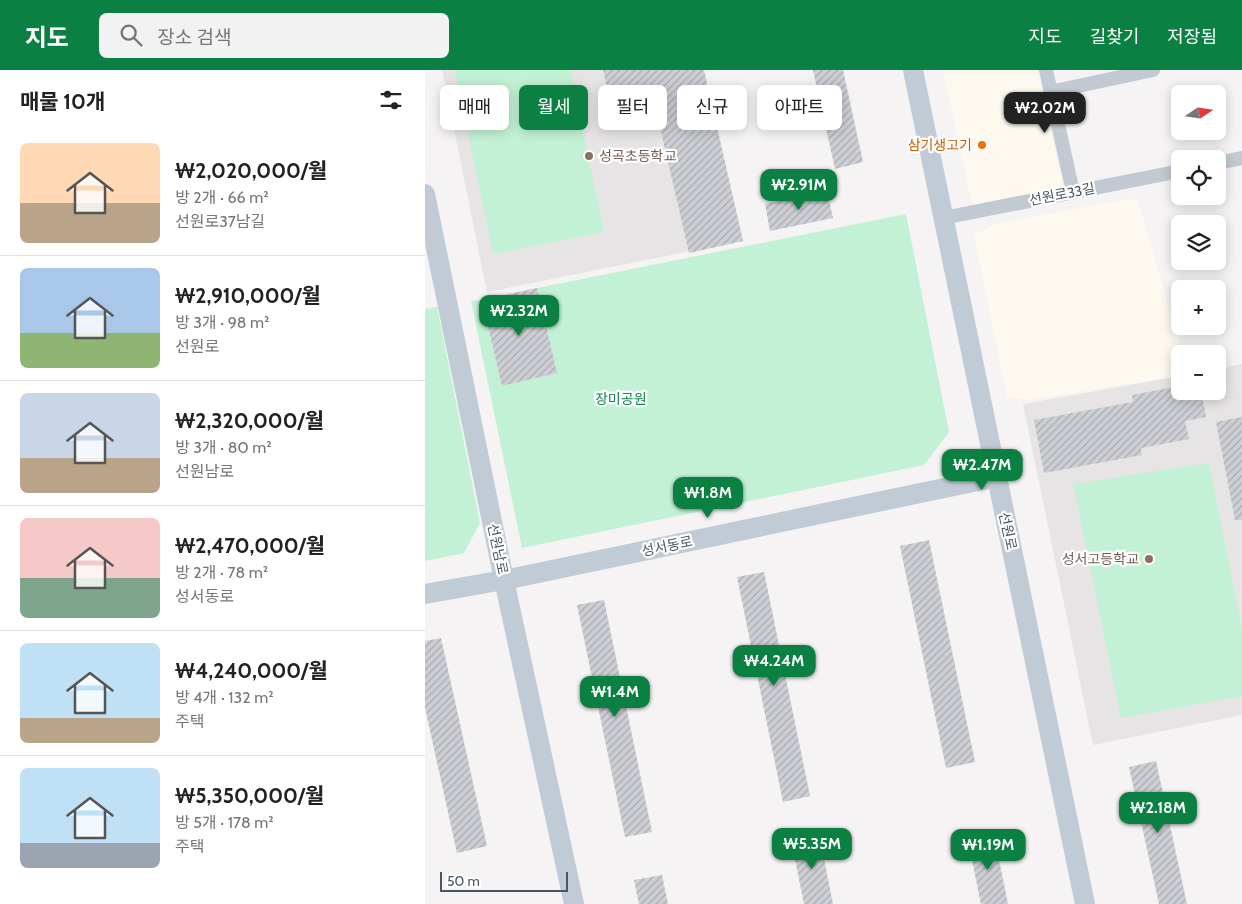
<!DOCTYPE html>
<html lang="ko">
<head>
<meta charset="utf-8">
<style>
	:root { --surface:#fff; --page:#f2f2f2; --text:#222; --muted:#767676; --line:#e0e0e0; --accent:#0b8043 }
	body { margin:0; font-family:Cabin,"Noto Sans KR",sans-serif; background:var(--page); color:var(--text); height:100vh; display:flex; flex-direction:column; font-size:19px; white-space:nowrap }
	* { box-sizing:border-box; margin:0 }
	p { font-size:16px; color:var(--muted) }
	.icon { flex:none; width:28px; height:28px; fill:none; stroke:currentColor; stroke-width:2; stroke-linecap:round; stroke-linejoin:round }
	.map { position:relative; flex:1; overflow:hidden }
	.side { display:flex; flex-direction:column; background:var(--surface); width:425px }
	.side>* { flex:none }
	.hud { position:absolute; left:15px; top:15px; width:475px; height:45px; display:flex; gap:10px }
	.needle { width:32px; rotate:77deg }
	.buttons { position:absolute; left:746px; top:15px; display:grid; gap:10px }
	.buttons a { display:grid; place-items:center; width:55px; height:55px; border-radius:8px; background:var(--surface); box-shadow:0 2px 12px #0003; font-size:25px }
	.scale { position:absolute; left:15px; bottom:12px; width:128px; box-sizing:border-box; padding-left:5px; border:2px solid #4a5661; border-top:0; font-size:14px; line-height:18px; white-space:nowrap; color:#4a5661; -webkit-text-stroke:4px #fff; paint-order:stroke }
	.price { position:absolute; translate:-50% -42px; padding:0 11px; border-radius:10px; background:var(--accent); color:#fff; font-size:16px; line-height:32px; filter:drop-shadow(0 1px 2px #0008) }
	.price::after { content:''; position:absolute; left:50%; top:30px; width:15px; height:11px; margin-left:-8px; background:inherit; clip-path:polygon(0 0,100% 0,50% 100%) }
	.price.current { background:#222; color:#fff }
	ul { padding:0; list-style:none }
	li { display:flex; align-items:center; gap:15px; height:125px; padding:0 20px }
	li+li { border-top:1px solid var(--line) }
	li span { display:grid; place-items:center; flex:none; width:140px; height:100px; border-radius:8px; color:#555 }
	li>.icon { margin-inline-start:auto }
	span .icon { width:60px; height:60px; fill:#fffc; stroke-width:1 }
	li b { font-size:21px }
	h2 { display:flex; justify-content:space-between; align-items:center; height:60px; padding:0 20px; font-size:21px }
	.chip { padding:0 18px; border-radius:8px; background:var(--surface); box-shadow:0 2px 12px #0003; font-size:18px; line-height:45px }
	.chip.current { background:var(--accent); color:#fff }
	header { display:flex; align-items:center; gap:30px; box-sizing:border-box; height:70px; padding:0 25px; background:var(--accent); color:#fff }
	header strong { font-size:24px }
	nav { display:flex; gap:28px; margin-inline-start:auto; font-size:18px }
	.search { width:350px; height:45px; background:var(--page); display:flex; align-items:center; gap:12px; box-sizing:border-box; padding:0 18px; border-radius:8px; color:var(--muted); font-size:19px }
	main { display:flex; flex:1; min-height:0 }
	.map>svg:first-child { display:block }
	.commercial { fill:#fdf9ef }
	.education { fill:#e6e4e5 }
	.park { fill:#c3f1d5 }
	.building { fill:url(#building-hatch) }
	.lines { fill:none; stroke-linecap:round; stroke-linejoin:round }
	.street { stroke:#c1cad2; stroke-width:14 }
	.secondary { stroke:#c1cbd6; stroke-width:20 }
	.food-dot { fill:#e8710a; stroke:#fff; stroke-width:2 }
	.education-dot { fill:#8d6e63; stroke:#fff; stroke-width:2 }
	.labels { text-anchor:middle; stroke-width:4.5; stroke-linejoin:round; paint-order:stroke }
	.food-label { font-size:14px; fill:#c56008; stroke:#fff; text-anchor:end }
	.education-label { font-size:14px; fill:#785e54; stroke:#fff; text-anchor:start }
	.street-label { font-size:14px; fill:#4a5661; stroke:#fff }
	.park-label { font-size:14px; fill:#17864f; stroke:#fff }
</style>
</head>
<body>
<header>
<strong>지도</strong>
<div class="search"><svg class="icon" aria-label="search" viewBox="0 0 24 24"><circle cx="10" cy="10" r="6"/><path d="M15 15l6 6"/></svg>장소 검색</div>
<nav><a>지도</a><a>길찾기</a><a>저장됨</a></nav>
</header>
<main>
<section class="side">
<h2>매물 10개<svg class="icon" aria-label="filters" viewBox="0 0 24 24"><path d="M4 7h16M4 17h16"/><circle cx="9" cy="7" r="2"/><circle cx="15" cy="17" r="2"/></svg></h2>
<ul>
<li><span style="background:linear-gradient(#ffd9b3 60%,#b9a48a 0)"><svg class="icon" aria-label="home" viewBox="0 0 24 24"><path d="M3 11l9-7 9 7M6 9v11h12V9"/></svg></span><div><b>₩2,020,000/월</b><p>방 2개 · 66 m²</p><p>선원로37남길</p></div></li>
<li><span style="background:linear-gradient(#a9c7e8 65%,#8fb573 0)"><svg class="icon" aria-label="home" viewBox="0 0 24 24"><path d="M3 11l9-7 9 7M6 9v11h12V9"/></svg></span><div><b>₩2,910,000/월</b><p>방 3개 · 98 m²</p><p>선원로</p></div></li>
<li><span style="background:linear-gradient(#c9d6e8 65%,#b9a48a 0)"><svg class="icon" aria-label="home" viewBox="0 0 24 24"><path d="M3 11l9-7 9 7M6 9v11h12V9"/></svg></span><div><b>₩2,320,000/월</b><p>방 3개 · 80 m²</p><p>선원남로</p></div></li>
<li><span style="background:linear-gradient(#f6c9c9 60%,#7fa58c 0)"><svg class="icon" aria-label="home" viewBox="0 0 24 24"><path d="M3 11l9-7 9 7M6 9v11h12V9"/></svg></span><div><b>₩2,470,000/월</b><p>방 2개 · 78 m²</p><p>성서동로</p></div></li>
<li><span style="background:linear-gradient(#bfe0f5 75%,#b9a48a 0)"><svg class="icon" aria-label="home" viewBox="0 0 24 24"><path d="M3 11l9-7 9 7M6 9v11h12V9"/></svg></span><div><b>₩4,240,000/월</b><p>방 4개 · 132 m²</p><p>주택</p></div></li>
<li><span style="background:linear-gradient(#bfe0f5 75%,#9aa5b1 0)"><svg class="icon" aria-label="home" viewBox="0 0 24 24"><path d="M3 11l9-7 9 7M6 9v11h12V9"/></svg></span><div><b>₩5,350,000/월</b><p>방 5개 · 178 m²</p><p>주택</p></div></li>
</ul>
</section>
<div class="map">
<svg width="817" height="834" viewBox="0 0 817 834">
	<defs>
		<pattern id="building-hatch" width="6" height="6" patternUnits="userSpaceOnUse" patternTransform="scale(1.25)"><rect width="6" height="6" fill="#cdcfd5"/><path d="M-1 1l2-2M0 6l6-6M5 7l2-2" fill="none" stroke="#a8abb0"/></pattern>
	</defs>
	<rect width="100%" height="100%" fill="#f5f3f3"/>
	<g class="commercial">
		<polygon points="518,0 613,0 640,127 549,143"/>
		<polygon points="703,129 713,130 757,284 755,284 755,299 748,307 602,330 582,327 549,165 570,154"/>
	</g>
	<g class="education">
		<polygon points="17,0 277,0 311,172 62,222"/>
		<polygon points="817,294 817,645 668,675 598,334 755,306 755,321 792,321 793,299"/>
	</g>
	<g class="park">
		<polygon points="30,0 145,0 179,162 68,184"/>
		<polygon points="481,144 524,362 499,395 97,478 46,231 57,230 112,218"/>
		<polygon points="12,237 55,453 39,483 0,491 0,239"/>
		<polygon points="784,393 817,560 817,626 696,648 648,414"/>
	</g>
	<g class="building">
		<polygon points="178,0 279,0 318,171 264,183 232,44 190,53"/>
		<polygon points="388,0 418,0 438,92 410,99"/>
		<polygon points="402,121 408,148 345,161 340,134"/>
		<polygon points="112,218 132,303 77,316 57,230"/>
		<polygon points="755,316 755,321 776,321 781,347 760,351 764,369 716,378 717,385 619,403 609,350 708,332 707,325"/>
		<polygon points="817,347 817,450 810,450 791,352"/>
		<polygon points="504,470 550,692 521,698 475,476"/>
		<polygon points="339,502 385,726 358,732 312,507"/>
		<polygon points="179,530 227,762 200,767 152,535"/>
		<polygon points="16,568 62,776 32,783 0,638 0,571"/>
		<polygon points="731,691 762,834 734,834 704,697"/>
		<polygon points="394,764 408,834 379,834 366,770"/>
		<polygon points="569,765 583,834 556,834 543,771"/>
		<polygon points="237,805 243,834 214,834 209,810"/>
	</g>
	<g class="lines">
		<g class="street">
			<polyline points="621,0 648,122"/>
			<polyline points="625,22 728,0"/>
			<polyline points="792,93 817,88"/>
			<polyline points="518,148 755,101"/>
		</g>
		<g class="secondary">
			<polyline points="488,0 660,834"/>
			<polyline points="0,124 79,510 149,834"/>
			<polyline points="0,524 79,510 572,407"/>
		</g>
	</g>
	<circle class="food-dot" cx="557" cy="75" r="5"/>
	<g class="education-dot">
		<circle cx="164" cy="86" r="5"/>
		<circle cx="724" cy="489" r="5"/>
	</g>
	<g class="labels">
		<g class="food-label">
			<text x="547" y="80">삼기생고기</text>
		</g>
		<g class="education-label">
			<text x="174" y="91">성곡초등학교</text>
			<text x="714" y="494" text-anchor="end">성서고등학교</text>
		</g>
		<g class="street-label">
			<text transform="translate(637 124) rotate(-11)" y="5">선원로33길</text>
			<text transform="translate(583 461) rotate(78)" y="5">선원로</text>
			<text transform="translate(242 476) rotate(-12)" y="5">성서동로</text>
			<text transform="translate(73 479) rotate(78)" y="5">선원남로</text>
		</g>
		<g class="park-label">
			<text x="196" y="334">장미공원</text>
		</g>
	</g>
</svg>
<div class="buttons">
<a><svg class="needle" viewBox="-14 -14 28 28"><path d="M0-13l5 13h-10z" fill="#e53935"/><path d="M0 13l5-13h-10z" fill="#767676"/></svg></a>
<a><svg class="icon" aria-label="locate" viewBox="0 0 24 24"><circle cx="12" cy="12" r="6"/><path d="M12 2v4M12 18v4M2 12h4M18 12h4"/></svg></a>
<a><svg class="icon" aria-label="layers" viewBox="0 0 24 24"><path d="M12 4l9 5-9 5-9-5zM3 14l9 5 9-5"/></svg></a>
<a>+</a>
<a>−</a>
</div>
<div class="scale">50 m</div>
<b class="price current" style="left:620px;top:64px">₩2.02M</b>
<b class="price" style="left:374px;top:141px">₩2.91M</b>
<b class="price" style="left:94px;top:267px">₩2.32M</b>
<b class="price" style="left:557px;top:421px">₩2.47M</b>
<b class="price" style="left:283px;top:449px">₩1.8M</b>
<b class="price" style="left:349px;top:617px">₩4.24M</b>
<b class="price" style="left:190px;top:648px">₩1.4M</b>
<b class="price" style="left:733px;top:764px">₩2.18M</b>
<b class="price" style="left:387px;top:800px">₩5.35M</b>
<b class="price" style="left:563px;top:801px">₩1.19M</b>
<div class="hud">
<a class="chip">매매</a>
<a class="chip current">월세</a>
<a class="chip">필터</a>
<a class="chip">신규</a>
<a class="chip">아파트</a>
</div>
</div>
</main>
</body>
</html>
